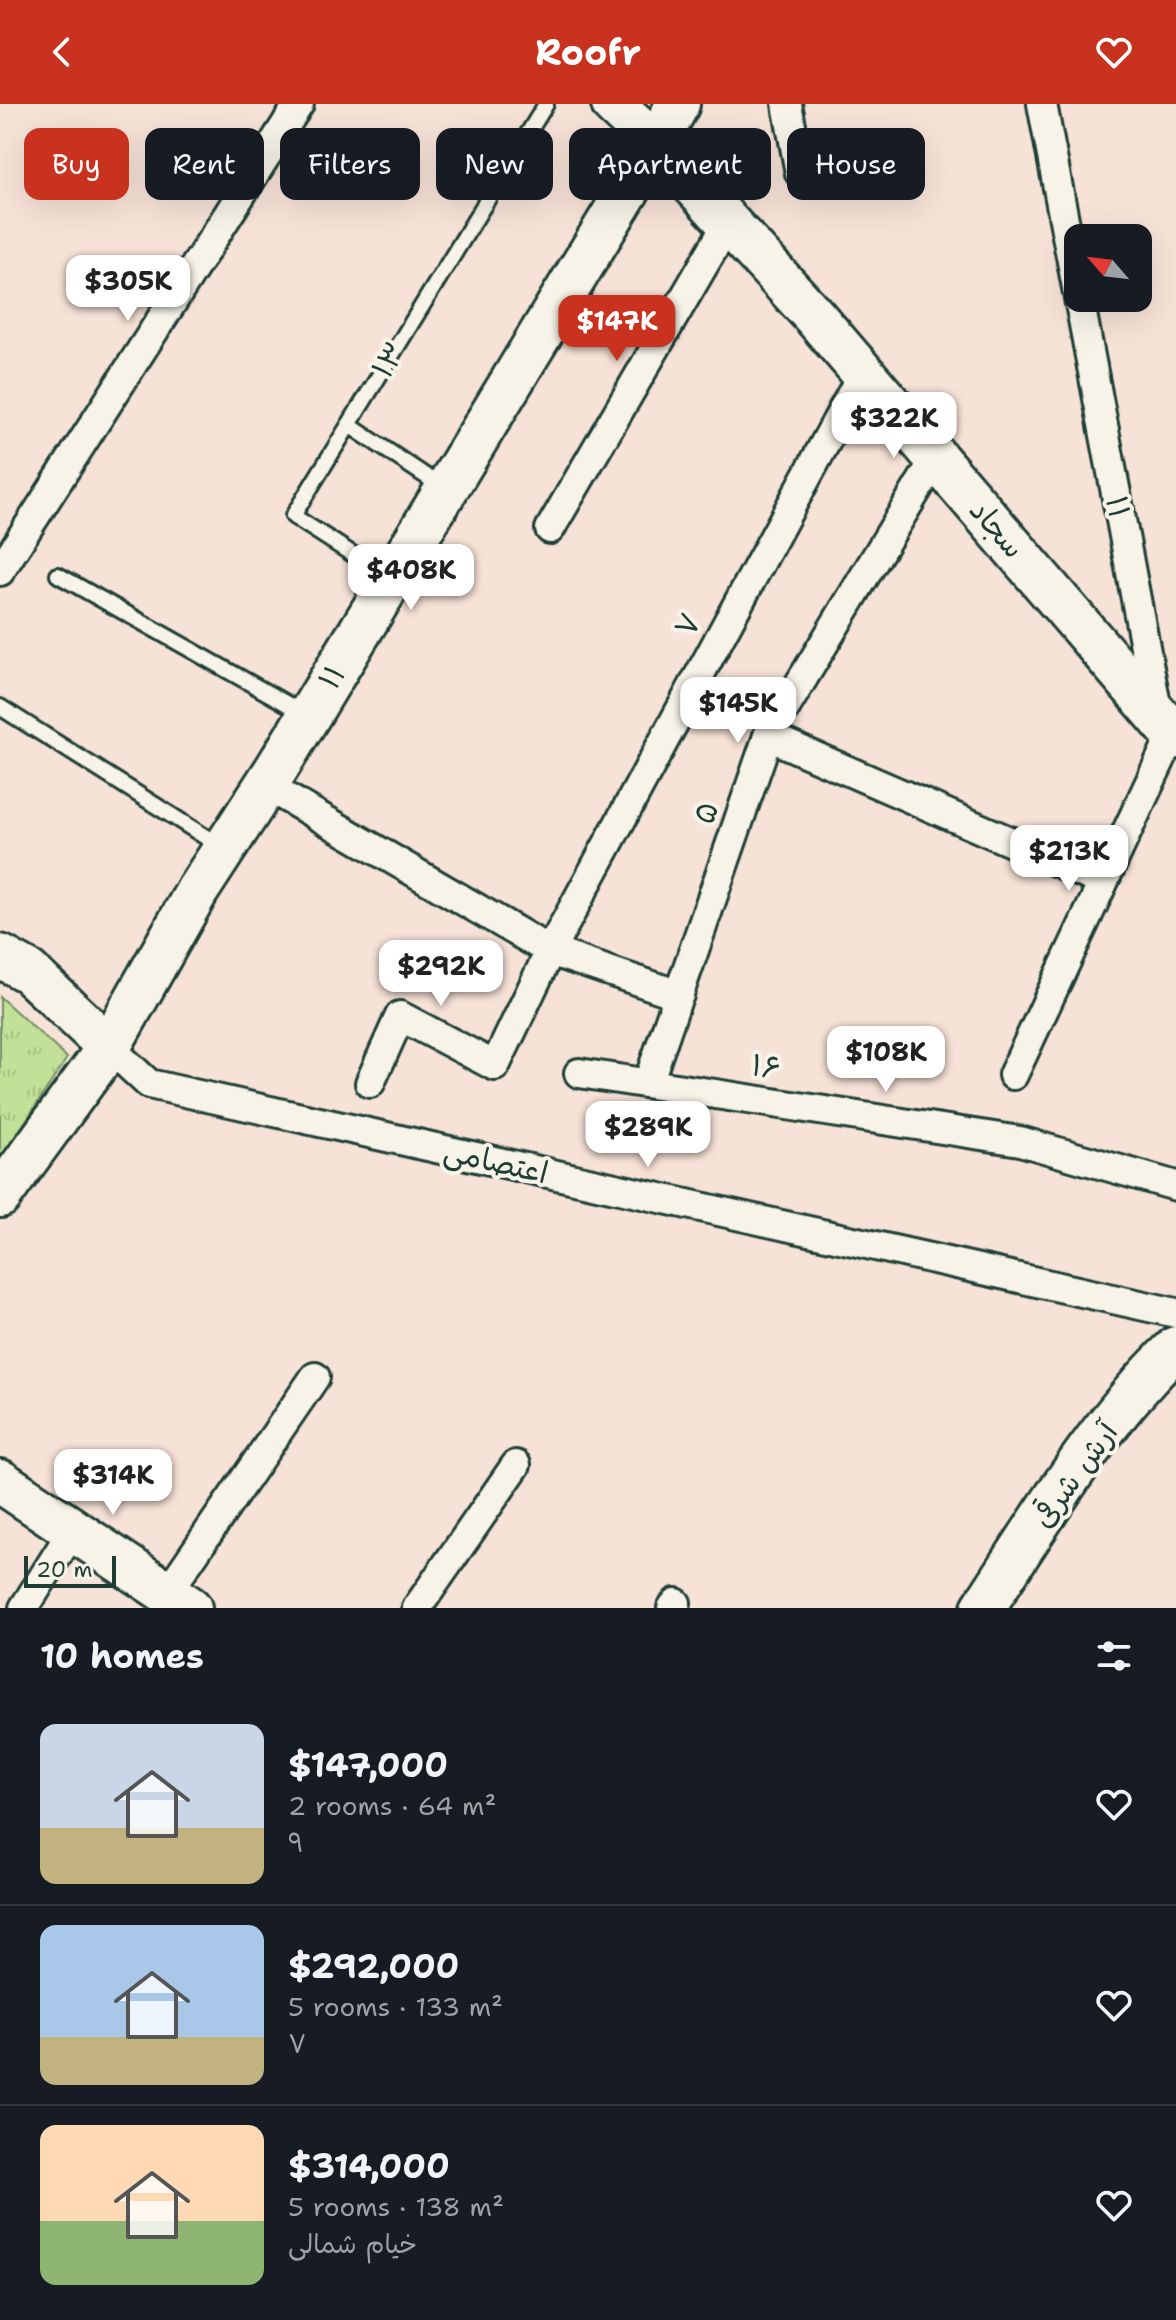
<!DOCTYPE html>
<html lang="en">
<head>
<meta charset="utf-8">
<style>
	:root { --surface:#171b24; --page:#242831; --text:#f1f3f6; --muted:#9ea1a6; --line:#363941; --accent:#c8321e }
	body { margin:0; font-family:"Shantell Sans","Playpen Sans Arabic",sans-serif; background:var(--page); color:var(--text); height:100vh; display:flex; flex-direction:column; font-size:30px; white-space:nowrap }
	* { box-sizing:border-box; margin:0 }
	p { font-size:26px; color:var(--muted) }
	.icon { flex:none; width:44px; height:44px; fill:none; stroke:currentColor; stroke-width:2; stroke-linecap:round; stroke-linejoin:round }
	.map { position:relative; height:1504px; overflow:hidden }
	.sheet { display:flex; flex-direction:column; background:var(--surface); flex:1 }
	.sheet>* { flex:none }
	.top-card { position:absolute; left:24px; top:24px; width:1128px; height:72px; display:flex; gap:16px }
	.needle { width:52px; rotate:298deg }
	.buttons { position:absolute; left:1064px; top:120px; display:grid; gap:16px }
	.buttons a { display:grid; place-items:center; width:88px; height:88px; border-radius:16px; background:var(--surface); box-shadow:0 8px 32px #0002; font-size:40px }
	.scale { position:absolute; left:24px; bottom:20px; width:92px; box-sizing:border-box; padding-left:8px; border:4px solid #1f3d34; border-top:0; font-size:22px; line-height:28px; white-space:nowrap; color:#1f3d34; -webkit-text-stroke:6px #f7f3e8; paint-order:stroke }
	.price { position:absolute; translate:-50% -68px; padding:0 18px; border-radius:16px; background:#fff; color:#222; font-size:26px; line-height:52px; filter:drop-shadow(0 2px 4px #0008) }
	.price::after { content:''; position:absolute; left:50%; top:48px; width:24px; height:18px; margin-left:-12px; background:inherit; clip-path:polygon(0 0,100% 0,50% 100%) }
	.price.active { background:var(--accent); color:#fff }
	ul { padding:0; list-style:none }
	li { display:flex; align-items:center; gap:24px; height:200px; padding:0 40px }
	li+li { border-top:2px solid var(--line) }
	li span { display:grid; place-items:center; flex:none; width:224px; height:160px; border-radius:16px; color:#555 }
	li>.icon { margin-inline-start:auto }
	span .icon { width:96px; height:96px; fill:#fffc; stroke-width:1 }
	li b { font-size:34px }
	h2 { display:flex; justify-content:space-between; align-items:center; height:96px; padding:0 40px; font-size:34px }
	.pill { padding:0 28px; border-radius:16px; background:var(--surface); box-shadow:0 8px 32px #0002; font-size:28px; line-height:72px }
	.pill.active { background:var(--accent); color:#fff }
	header { display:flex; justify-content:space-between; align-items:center; height:104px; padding:0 40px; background:var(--accent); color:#fff; font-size:36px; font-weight:700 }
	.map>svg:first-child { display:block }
	.park { fill:url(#park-tufts); stroke:#708e66; stroke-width:2 }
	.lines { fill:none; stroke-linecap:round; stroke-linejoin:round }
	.lane-casing { stroke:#1f3d34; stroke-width:20 }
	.street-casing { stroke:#1f3d34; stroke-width:34 }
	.secondary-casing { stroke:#1f3d34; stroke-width:48 }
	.lane { stroke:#f7f3e8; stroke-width:14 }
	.street { stroke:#f7f3e8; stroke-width:28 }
	.secondary { stroke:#f7f3e8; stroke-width:42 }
	.labels { text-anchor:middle; stroke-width:8; stroke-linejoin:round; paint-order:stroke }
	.street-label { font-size:30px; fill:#1f3d34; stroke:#f7f3e8 }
</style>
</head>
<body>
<header><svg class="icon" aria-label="back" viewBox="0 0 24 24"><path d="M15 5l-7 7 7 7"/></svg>Roofr<svg class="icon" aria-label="heart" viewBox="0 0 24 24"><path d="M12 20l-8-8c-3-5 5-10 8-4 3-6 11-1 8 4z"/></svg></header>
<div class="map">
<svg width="1176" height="1504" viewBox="0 0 1176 1504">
	<defs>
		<pattern id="park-tufts" width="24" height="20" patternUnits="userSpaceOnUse" patternTransform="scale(2)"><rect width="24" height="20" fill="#c2e098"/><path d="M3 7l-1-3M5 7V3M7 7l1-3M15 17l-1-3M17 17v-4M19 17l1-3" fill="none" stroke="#a6c184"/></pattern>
	</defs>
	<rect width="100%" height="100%" fill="#f7e2d7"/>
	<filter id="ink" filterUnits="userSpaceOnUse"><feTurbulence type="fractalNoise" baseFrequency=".0125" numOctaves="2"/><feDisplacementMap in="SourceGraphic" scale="16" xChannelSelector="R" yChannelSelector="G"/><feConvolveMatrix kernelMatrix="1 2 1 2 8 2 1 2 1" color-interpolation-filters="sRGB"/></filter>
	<g filter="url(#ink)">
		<polygon class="park" points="0,893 67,954 0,1056"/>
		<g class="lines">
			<defs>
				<g id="lane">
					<polyline points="349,321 442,383"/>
					<polyline points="58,471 305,610"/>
					<polyline points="388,473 293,412 546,0"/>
					<polyline points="0,603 223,744"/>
				</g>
				<g id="street">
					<polyline points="787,0 800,69"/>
					<polyline points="1042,0 1078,189"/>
					<polyline points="1079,194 1157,606"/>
					<polyline points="550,425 728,119"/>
					<polyline points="0,467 299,0"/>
					<polyline points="768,632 1103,778"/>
					<polyline points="265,681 550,847 679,891"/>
					<polyline points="109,943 149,980 1176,1209"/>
					<polyline points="579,969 1020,1037 1176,1082"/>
					<polyline points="1013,971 1173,629"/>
					<polyline points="370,979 400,912 495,962 550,847 863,269"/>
					<polyline points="648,979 768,632 936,354"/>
					<polyline points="167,1489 315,1273"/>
					<polyline points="24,1504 73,1426"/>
					<polyline points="417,1504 516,1361"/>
					<polyline points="672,1504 676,1499"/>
				</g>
				<g id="secondary">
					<polyline points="613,0 656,40 814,212 1176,633"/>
					<polyline points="0,852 29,868 109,943"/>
					<polyline points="0,1092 109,943 197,787 277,664 656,40 678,0"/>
					<polyline points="0,1377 190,1504"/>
					<path d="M983,1504c58,-88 116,-186 193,-260"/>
				</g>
			</defs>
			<use href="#lane" class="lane-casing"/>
			<use href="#street" class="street-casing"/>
			<use href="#secondary" class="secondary-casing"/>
			<use href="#lane" class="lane"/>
			<use href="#street" class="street"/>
			<use href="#secondary" class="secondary"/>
		</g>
	</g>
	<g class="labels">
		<g class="street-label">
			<text transform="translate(389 256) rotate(-58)" y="10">۱۳</text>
			<text transform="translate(1118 403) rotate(79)" y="10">۱۱</text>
			<text transform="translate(997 425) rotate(49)" y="10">سجاد</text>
			<text transform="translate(688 521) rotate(-62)" y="10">۷</text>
			<text transform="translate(332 573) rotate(-58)" y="10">۱۱</text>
			<text transform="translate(706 709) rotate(-71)" y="10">۵</text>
			<text transform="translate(766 963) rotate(9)" y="10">۱۶</text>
			<text transform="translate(496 1058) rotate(13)" y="10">اعتصامی</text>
			<text transform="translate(1075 1371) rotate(-54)" y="10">آرش شرقی</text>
		</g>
	</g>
</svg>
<div class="buttons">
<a><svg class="needle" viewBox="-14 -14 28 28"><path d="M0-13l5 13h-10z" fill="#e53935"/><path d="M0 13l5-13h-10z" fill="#9ea1a6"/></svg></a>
</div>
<div class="scale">20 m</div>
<b class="price" style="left:128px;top:219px">$305K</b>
<b class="price active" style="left:617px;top:259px">$147K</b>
<b class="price" style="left:894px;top:356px">$322K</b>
<b class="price" style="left:411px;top:508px">$408K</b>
<b class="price" style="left:738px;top:641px">$145K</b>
<b class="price" style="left:1069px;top:789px">$213K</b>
<b class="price" style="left:441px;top:904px">$292K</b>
<b class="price" style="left:886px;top:990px">$108K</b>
<b class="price" style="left:648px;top:1065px">$289K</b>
<b class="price" style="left:113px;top:1413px">$314K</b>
<div class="top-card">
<a class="pill active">Buy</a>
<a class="pill">Rent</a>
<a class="pill">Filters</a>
<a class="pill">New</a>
<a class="pill">Apartment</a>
<a class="pill">House</a>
</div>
</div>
<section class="sheet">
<h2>10 homes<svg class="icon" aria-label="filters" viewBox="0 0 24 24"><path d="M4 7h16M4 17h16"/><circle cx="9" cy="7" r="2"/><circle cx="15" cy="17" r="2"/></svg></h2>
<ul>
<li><span style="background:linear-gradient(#c9d6e8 65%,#c2b280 0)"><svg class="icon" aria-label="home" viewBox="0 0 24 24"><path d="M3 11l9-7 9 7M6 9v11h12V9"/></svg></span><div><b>$147,000</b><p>2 rooms · 64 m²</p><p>۹</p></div><svg class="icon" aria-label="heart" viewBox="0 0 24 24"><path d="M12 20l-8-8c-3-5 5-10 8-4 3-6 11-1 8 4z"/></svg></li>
<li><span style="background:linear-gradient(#a9c7e8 70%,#c2b280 0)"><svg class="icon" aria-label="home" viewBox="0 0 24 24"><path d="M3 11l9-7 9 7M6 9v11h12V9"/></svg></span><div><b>$292,000</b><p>5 rooms · 133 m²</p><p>۷</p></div><svg class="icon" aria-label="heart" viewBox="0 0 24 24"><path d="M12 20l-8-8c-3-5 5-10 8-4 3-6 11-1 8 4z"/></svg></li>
<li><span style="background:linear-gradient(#ffd9b3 60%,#8fb573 0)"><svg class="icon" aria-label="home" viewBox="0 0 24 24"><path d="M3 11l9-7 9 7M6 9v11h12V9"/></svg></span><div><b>$314,000</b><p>5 rooms · 138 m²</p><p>خیام شمالی</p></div><svg class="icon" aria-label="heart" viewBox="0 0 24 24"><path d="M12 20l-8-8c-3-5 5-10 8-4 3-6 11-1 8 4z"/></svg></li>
</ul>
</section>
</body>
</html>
